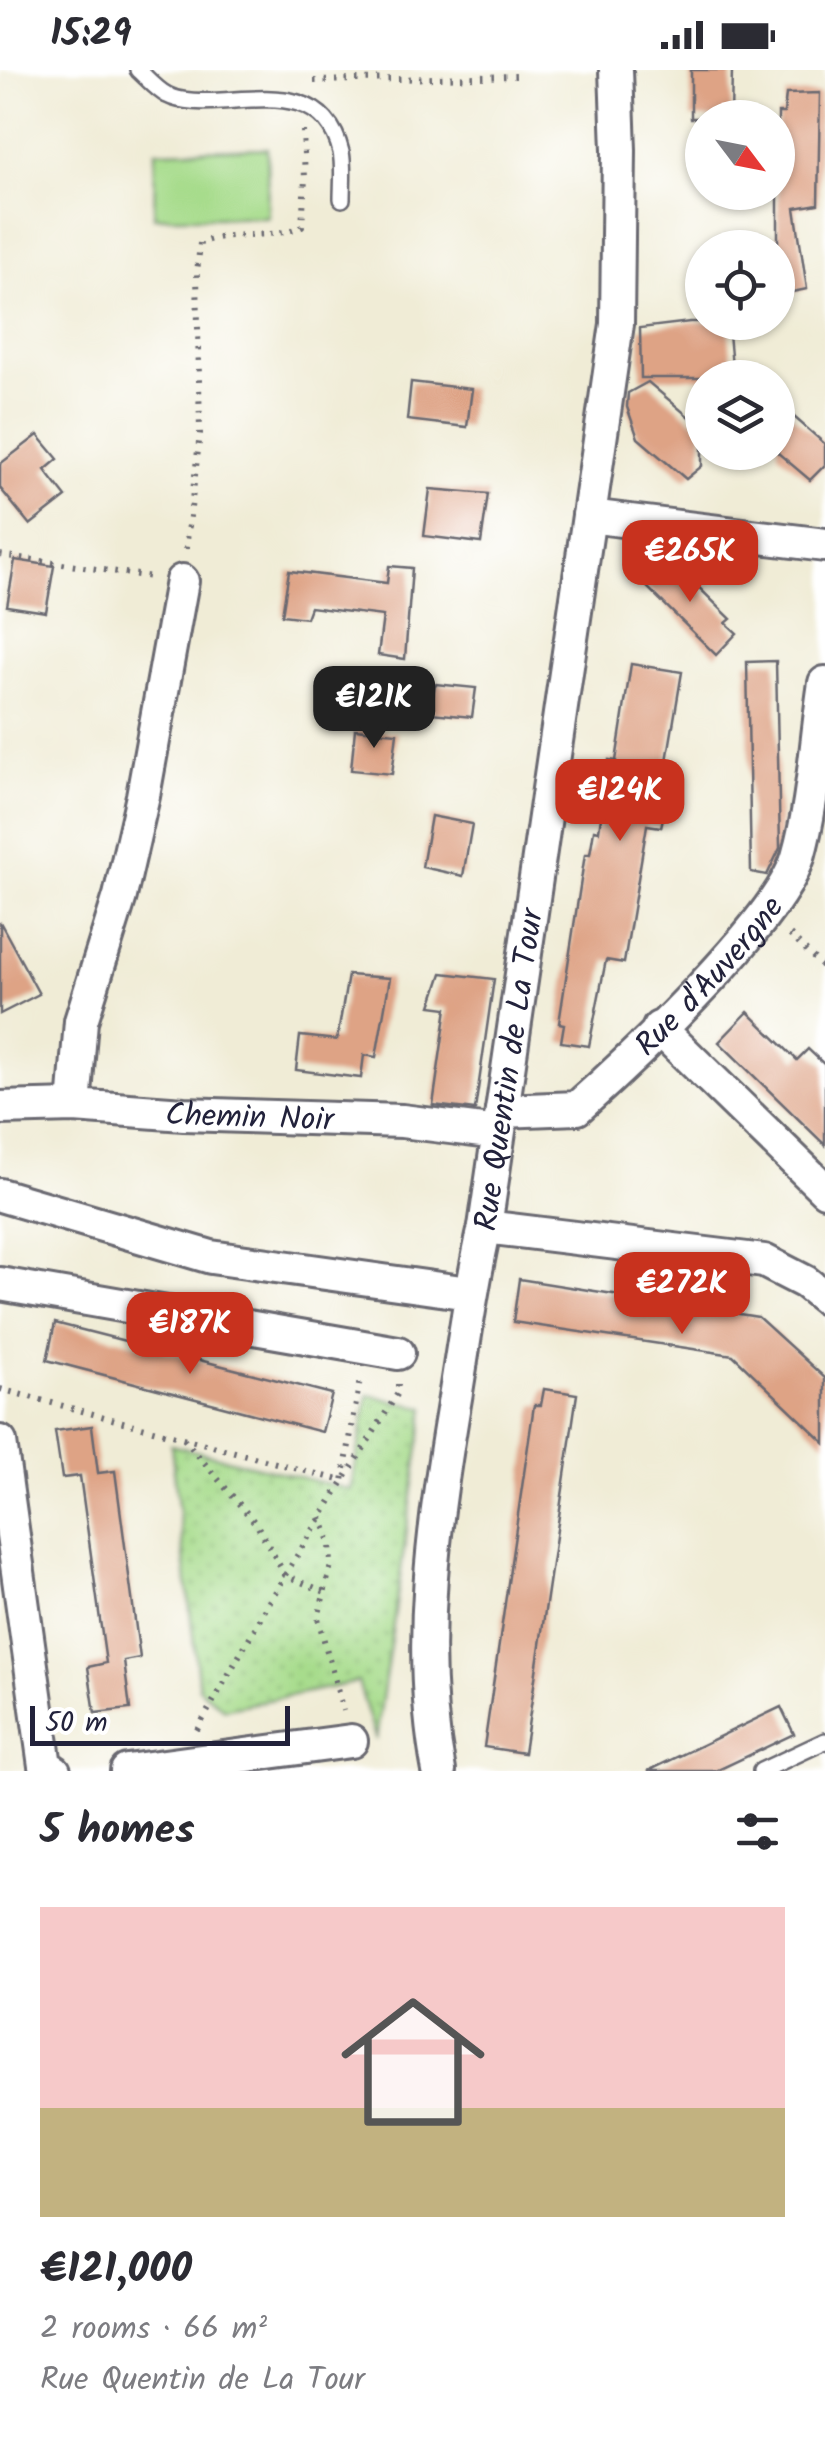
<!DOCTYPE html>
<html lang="en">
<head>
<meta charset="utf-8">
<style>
	:root { --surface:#fff; --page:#f2f2f3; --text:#2b2b33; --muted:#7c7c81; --accent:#c8321e }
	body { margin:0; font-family:Kalam,sans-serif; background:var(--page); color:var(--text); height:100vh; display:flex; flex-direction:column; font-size:38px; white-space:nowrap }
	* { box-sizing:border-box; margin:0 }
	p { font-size:32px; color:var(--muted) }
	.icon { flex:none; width:55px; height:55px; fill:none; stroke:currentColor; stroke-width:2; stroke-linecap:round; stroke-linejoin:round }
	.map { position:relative; height:1701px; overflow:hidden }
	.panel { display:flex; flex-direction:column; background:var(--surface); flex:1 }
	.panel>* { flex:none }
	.needle { width:65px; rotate:122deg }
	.fabs { position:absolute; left:685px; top:30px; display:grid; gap:20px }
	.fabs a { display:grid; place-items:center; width:110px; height:110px; border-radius:50%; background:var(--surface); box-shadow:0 2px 8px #0004; font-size:50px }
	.scale { position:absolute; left:30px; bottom:25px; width:260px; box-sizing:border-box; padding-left:10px; border:5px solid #22223b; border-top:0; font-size:28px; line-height:35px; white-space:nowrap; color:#22223b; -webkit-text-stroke:8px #fff; paint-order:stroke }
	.price { position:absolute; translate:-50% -85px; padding:0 22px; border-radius:20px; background:var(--accent); color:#fff; font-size:32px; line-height:65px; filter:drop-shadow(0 2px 5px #0008) }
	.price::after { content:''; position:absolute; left:50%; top:60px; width:30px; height:22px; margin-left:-15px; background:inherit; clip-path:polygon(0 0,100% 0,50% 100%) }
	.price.selected { background:#222; color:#fff }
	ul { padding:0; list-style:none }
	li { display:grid; align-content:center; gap:20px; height:530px; padding:0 40px }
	li span { display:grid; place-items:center; height:310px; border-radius:0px; color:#555 }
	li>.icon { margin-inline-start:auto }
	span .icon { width:180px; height:180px; fill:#fffc; stroke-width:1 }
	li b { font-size:42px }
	h2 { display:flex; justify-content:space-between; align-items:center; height:120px; padding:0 40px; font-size:42px }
	.status { display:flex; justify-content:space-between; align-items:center; height:70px; padding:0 50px; background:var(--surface); direction:ltr }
	.status svg { height:28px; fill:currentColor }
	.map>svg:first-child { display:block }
	.grass { fill:url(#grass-dots); stroke:#647f64; stroke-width:2.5 }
	.pitch { fill:#a7dc8c; stroke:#647f64; stroke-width:2.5 }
	.building { fill:#dea385 }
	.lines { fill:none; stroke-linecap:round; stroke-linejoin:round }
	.service-casing { stroke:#6a6971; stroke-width:20 }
	.minor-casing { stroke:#6a6971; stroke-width:38 }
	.path { stroke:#6a6971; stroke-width:6; stroke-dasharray:2.5 8; stroke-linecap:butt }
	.service { stroke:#fff; stroke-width:15 }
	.minor { stroke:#fff; stroke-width:32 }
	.labels { text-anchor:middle; stroke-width:8; stroke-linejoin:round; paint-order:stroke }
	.street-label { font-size:32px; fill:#22223b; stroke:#fff }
</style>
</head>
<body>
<div class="status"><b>15:29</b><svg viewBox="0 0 49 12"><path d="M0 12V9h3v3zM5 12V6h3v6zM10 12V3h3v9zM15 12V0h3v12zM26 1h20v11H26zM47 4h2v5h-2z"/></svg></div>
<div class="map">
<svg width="825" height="1701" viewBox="0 0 825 1701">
	<defs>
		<pattern id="grass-dots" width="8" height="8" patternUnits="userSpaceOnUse" patternTransform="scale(2.5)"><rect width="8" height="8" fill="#a7dc8c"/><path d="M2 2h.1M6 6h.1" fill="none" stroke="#8fbc7a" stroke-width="1.8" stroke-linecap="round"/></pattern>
	</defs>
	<rect width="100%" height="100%" fill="#fff"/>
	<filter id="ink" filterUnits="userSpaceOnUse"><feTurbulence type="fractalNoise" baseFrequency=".01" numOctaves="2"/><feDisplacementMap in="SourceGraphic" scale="20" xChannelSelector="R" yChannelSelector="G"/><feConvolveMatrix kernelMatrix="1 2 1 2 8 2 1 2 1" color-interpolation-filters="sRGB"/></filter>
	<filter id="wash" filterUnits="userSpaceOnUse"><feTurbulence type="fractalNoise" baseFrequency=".0048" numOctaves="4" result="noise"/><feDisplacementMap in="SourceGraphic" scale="40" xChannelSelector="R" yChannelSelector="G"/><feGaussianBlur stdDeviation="2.25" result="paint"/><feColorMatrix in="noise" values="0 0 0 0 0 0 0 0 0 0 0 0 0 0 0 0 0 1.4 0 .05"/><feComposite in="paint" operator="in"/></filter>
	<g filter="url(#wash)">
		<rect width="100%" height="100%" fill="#f0ecd6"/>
		<polygon class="grass" points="368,1325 425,1338 376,1670 358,1612 224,1639 199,1618 171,1375 351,1420"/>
		<polygon class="pitch" points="267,78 268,147 154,147 155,81"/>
		<g id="blocks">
			<g class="building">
				<polygon points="691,0 732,0 731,48 691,48"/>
				<polygon points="820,23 818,134 795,138 807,219 778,225 778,43 784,43 786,24"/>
				<polygon points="690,252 728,252 733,308 641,308 640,258"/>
				<polygon points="411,312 472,319 467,357 407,350"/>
				<polygon points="648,312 702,358 702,396 686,409 638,368 627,337 628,323"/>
				<polygon points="778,333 825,374 825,395 810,410 778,383"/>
				<polygon points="38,365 58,389 45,400 66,427 30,455 0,418 0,394"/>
				<polygon points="430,419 488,424 481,473 424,466"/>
				<polygon points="661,489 673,500 677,496 731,549 726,553 737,563 716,585 641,511"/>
				<polygon points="15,490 54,496 46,542 7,536"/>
				<polygon points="389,496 412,498 405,589 378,585 383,546 310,537 306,548 282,545 289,501 387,513"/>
				<polygon points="776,591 780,778 767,805 751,802 747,592"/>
				<polygon points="631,594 682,602 666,697 670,705 668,725 661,757 647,755 624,893 606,890 589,976 561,972 564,954 559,953 585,784 590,784 594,760 599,761 609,690 616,691"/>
				<polygon points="435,614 476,618 472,647 430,643"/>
				<polygon points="355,659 397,663 392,704 351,700"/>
				<polygon points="431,746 472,754 463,806 422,797"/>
				<polygon points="0,852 39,924 0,944"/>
				<polygon points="442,903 494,909 475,1040 433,1035 447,938 431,936"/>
				<polygon points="348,905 390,908 376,987 364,985 361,1008 296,1000 300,966 337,970"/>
				<polygon points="748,942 797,990 808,979 825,995 825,1075 719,972"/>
				<polygon points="519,1209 758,1247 825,1308 825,1373 733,1285 513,1252"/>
				<polygon points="55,1253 332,1324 322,1362 47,1290"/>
				<polygon points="544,1319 577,1324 524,1683 484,1677 534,1335 541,1335"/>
				<polygon points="92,1356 98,1403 115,1401 140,1588 124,1591 130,1639 95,1643 88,1597 106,1593 80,1406 62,1408 55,1361"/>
				<polygon points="781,1637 794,1664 716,1701 648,1701"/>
			</g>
		</g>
	</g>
	<g filter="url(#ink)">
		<use href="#blocks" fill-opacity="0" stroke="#6a6971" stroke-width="2.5"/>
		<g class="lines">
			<defs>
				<g id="service">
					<path d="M138,0c9,8 19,20 29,25 15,8 38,7 54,6 49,-3 105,-12 120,51 3,15 1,32 1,47"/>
					<polyline points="761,1701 825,1671"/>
				</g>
				<g id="minor">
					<polyline points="589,446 825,475"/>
					<polyline points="659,958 825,1120"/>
					<polyline points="74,1036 81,951 120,826 143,726 182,511"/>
					<path id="s1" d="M0,1038l74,-2 110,8 218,7 96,12"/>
					<path id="s2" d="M502,1041l75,-3c54,-48 202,-187 221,-251 16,-56 18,-117 27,-174"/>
					<polyline points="0,1125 211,1187 469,1223"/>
					<polyline points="485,1157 764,1191 805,1212 825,1228"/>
					<polyline points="0,1214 398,1283"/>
					<polyline points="0,1372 45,1696 54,1701"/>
					<polyline points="127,1701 351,1671"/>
					<path id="s3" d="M439,1701c-24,-126 -4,-254 17,-379 9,-55 16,-110 29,-165l132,-903 2,-174 -3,-80"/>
				</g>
			</defs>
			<use href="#service" class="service-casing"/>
			<use href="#minor" class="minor-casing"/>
			<g class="path">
				<polyline points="314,11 518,6 518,0"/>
				<path d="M186,479l14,-115 -3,-161 3,-30c34,-14 70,-2 102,-17l3,-47 -2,-48"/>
				<polyline points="0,485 152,507"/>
				<polyline points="790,865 825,899"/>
				<polyline points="0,1319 343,1411 360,1309"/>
				<polyline points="184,1369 257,1455 285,1505 325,1522"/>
				<polyline points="321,1447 330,1472 331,1495 318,1548 343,1641"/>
				<polyline points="197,1660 285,1505 398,1323 398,1313"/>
			</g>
			<use href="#service" class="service"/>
			<use href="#minor" class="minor"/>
		</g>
	</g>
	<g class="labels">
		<g class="street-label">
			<text dy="11" stroke="none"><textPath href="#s2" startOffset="262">Rue d'Auvergne</textPath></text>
			<text dy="11" stroke="none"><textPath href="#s3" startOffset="708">Rue Quentin de La Tour</textPath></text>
			<text dy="11" stroke="none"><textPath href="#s1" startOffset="250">Chemin Noir</textPath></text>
		</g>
	</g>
</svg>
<div class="fabs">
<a><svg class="needle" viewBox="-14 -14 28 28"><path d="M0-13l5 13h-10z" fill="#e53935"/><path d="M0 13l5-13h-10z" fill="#7c7c81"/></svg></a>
<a><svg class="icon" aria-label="locate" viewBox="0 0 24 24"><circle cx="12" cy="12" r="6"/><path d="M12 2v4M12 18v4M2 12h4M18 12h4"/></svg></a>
<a><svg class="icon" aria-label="layers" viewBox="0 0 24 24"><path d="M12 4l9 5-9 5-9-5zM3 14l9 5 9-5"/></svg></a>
</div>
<div class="scale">50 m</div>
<b class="price" style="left:690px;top:535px">€265K</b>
<b class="price selected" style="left:374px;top:681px">€121K</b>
<b class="price" style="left:620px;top:774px">€124K</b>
<b class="price" style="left:682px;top:1267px">€272K</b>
<b class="price" style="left:190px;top:1307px">€187K</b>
</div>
<section class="panel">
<h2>5 homes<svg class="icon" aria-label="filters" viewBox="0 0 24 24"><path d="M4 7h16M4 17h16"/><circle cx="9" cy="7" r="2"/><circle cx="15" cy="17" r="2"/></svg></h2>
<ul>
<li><span style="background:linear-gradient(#f6c9c9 65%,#c2b280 0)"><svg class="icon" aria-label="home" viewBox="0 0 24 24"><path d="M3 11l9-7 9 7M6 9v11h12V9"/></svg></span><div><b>€121,000</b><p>2 rooms · 66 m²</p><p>Rue Quentin de La Tour</p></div></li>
</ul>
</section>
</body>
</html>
